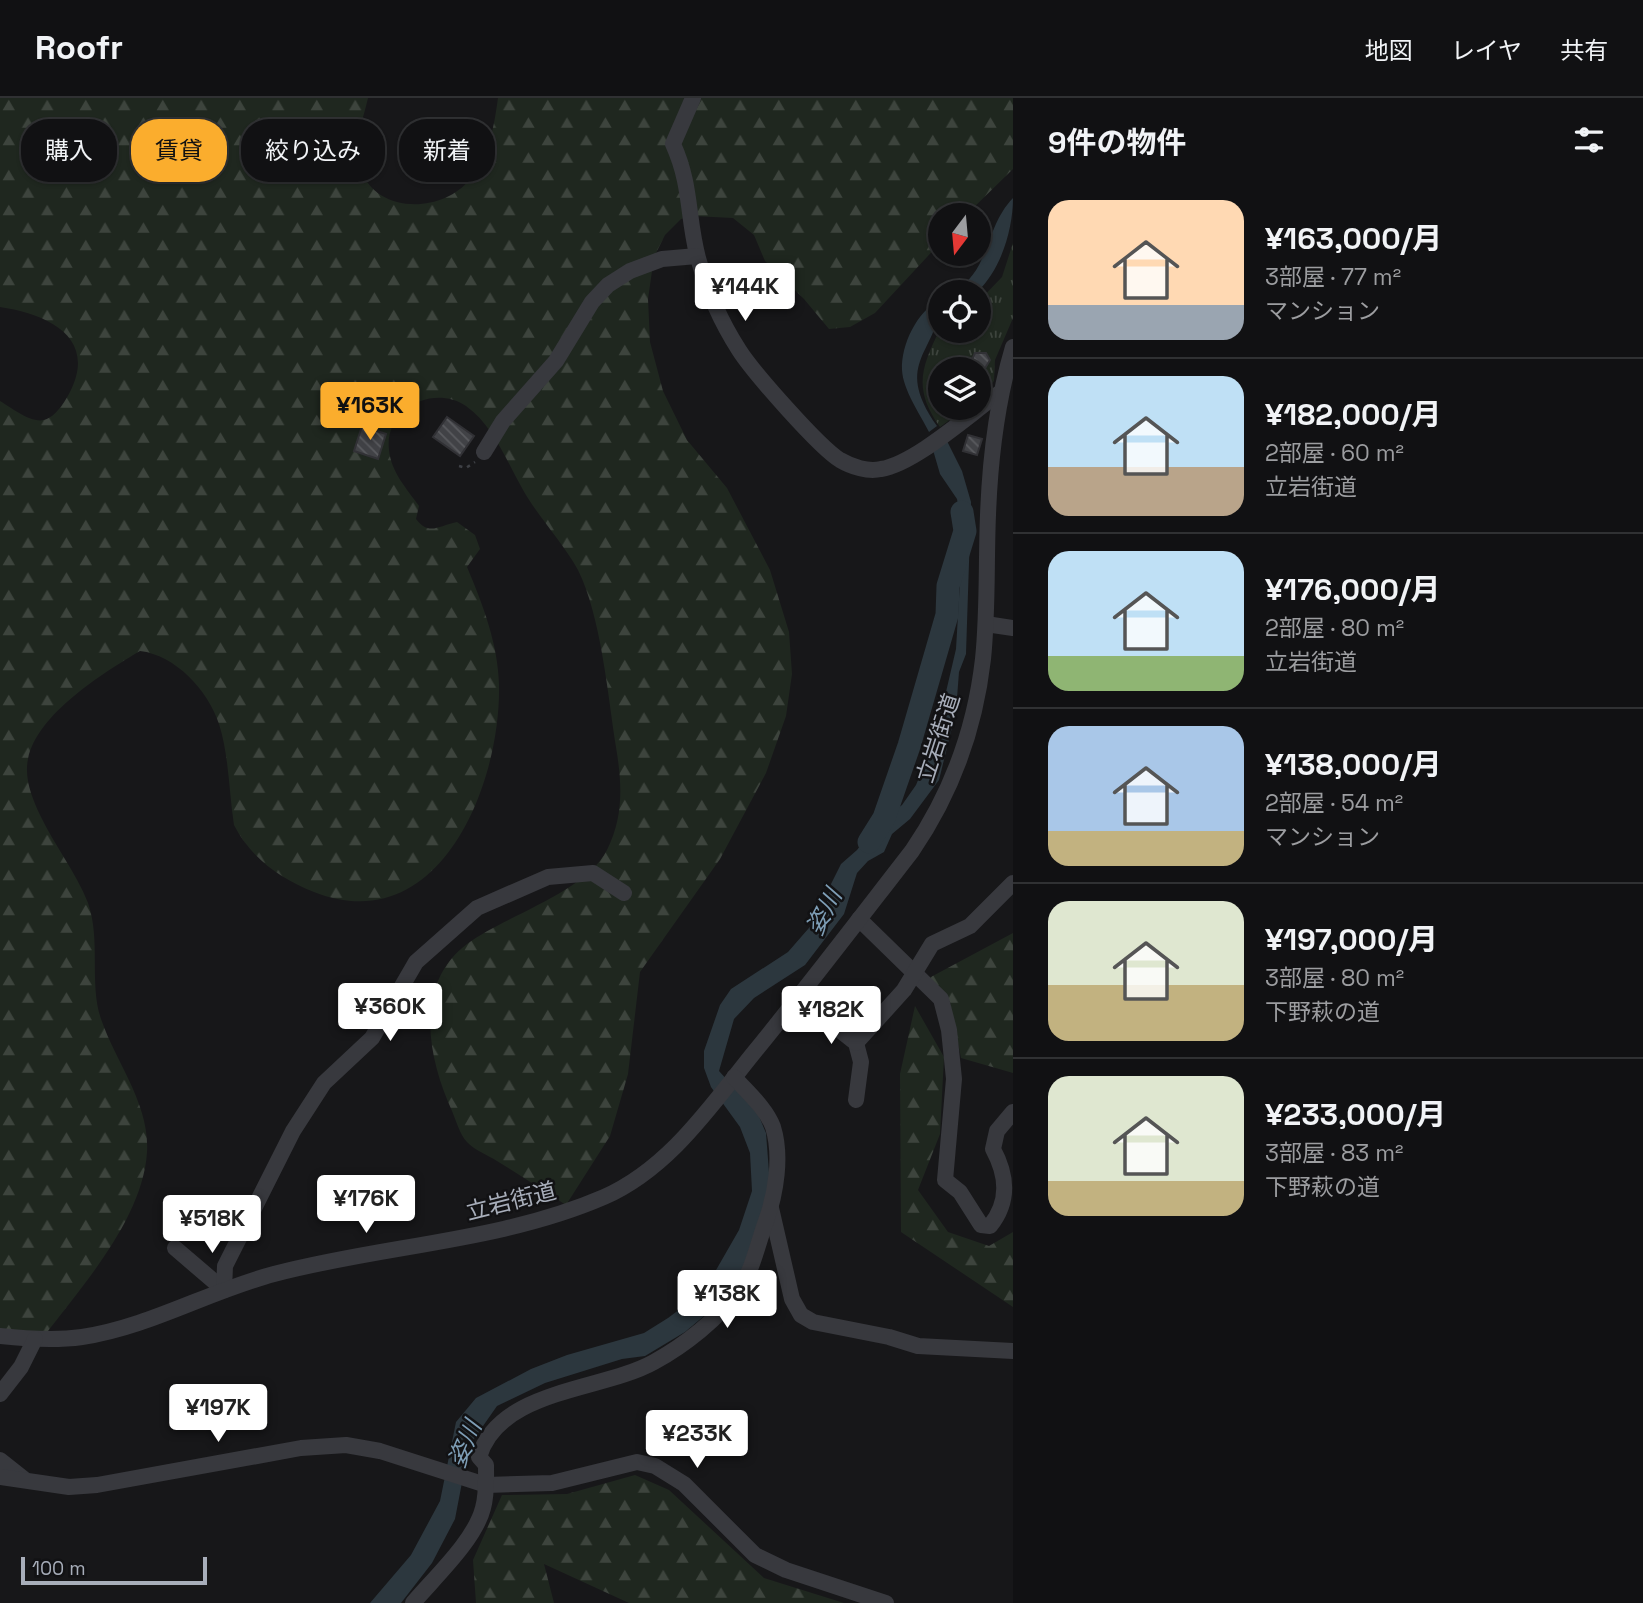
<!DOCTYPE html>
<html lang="ja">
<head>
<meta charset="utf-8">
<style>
	:root { --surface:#111113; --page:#1a1a1c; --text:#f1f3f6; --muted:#9c9da0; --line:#303133; --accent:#fbad2d }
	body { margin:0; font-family:"Space Grotesk","Noto Sans JP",sans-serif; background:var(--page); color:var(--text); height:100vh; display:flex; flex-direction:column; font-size:26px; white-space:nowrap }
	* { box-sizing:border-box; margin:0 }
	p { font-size:23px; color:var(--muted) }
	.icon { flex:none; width:38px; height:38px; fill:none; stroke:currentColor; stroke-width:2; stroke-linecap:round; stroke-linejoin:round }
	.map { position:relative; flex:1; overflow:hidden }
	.panel { display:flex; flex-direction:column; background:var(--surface); width:630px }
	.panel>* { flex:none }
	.top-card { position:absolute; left:21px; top:21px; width:665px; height:63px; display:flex; gap:14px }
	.needle { width:46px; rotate:196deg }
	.buttons { position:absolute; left:928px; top:105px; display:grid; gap:14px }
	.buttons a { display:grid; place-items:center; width:63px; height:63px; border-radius:50%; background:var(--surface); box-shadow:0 2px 5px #0004,0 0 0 2px var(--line); font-size:35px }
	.scale { position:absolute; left:21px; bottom:18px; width:186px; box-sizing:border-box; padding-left:7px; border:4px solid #a8aeba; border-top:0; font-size:19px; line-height:24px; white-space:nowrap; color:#a8aeba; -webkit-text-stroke:5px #121214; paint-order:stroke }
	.price { position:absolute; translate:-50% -60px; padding:0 16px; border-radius:7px; background:#fff; color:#222; font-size:23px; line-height:46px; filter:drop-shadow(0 2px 4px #0008) }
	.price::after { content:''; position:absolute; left:50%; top:42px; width:21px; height:16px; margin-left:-10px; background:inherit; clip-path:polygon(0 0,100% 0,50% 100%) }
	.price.selected { background:var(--accent); color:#111 }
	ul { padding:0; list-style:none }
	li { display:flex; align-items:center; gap:21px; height:175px; padding:0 35px }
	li+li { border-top:2px solid var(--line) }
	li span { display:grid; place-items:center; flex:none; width:196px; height:140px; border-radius:21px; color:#555 }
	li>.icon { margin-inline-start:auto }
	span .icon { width:84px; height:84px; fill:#fffc; stroke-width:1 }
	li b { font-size:30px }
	h2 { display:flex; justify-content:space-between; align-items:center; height:84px; padding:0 35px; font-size:30px }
	.tag { padding:0 24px; border-radius:28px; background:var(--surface); box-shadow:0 2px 5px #0004,0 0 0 2px var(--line); font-size:24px; line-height:63px }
	.tag.selected { background:var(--accent); color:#111 }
	header { display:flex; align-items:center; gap:42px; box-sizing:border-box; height:98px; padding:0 35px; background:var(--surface); border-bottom:2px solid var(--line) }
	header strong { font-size:33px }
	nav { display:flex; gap:38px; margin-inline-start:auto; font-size:24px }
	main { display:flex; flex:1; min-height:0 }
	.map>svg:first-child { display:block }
	.grass { fill:url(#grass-tufts) }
	.forest { fill:url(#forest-firs) }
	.water { fill:#2c373e }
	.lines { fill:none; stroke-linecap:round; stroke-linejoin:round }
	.river { stroke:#2c373e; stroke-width:23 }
	.building { fill:url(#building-back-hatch); stroke:#313135; stroke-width:2 }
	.path { stroke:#3e4045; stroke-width:2.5; stroke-dasharray:3.5 5; stroke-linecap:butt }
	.minor { stroke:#38393e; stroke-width:16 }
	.labels { text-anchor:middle; stroke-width:5; stroke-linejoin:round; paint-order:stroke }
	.street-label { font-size:23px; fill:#a8aeba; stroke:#121214 }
	.water-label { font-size:24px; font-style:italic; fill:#7e9eb6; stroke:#121214 }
</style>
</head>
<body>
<header>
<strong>Roofr</strong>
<nav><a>地図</a><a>レイヤ</a><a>共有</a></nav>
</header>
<main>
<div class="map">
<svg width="1013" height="1505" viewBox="0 0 1013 1505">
	<defs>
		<pattern id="grass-tufts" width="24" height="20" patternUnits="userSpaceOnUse" patternTransform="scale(1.75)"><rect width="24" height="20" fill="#1f271f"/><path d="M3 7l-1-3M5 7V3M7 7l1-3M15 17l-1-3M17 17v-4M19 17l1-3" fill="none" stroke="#3d443d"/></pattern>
		<pattern id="forest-firs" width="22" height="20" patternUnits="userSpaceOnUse" patternTransform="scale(1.75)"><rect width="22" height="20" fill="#1f271f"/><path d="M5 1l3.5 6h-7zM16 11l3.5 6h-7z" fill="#3d443d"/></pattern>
		<pattern id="building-back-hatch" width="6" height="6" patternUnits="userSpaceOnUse" patternTransform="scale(1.75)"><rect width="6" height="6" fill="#414246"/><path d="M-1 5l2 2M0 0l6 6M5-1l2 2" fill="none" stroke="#5a5b5f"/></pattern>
	</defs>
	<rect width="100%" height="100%" fill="#171719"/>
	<path class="grass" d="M1013,145v75l-18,42 -1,21 -16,16v-28h-38v39h26l-26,19c-27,-38 -19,-59 0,-98l38,2v-29l24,-25z"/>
	<g class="forest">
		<path d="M0,0h368c-5,22 -15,46 -8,69 14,48 83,47 110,12 19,-23 24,-52 28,-81h515v71l-47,46h-26v28l-65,70 -25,14 -21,2 -25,-30 -39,-38 -11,-26 -21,-17 -39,-2 -13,3 -16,16 -11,22 -6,42 2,43 13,49 24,49 40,48 43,82 19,62 3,42 -6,42 -20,57 -46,86 -80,113 -12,102 -18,62 -44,69c-23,-15 -46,-30 -69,-44 -9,-6 -23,-11 -30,-19 -7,-7 -11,-22 -15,-31 -24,-53 -39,-126 15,-167 37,-28 118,-51 140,-94 17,-34 15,-67 9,-103 -8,-51 -15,-131 -38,-177 -16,-29 -40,-53 -56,-82 -16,-28 -29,-63 -56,-82 -33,-22 -82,3 -77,44 2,22 18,39 30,56l-3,13c13,17 22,7 41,3l18,13 5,14 -13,18c16,38 31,77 32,118 2,100 -60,256 -185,207 -34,-13 -63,-34 -80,-67 -5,-32 -5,-70 -15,-101 -11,-34 -44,-69 -79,-73 -37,22 -103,63 -112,108 -4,19 4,39 12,56 14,30 36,57 48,88 13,37 1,81 13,116 15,44 49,85 46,133 -4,66 -64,133 -102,183l-45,-5v-929c12,7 30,22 44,19 12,-3 21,-19 26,-28 28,-55 -23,-78 -70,-85z"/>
		<polygon points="1013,835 1013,975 961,960 950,904 929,880"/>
		<polygon points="915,908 944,959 940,1036 918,1092 948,1134 989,1148 1013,1134 1013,1209 901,1134 900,976"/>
		<polygon points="635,1377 669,1392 764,1480 844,1505 629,1505 544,1466 554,1505 476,1505 473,1462 502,1397 567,1396"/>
	</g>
	<g class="water">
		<path d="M1013,100c0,31 -12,72 -36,94h-24c38,-21 31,-64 60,-94z"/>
		<path d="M940,201c0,54 -49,61 -3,127l-8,6c-9,-18 -26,-42 -27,-62 -1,-26 15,-58 38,-71z"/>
		<polygon points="946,341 962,373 971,404 966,556 959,574 956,613 939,682 910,721 892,736 884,754 868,763 857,775 844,816 805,867 754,900 734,921 719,973 758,1016 766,1035 770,1087 740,1179 723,1202 685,1234 645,1258 622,1261 545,1285 497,1308 469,1348 455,1421 432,1465 401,1505 370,1505 411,1457 440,1403 456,1324 476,1300 531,1271 567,1257 644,1235 668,1220 704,1193 739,1132 752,1093 750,1055 740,1029 711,989 704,970 704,953 720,907 731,891 788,854 815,823 826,809 830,788 841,766 857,752 878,725 902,707 916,687 935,641 956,551 963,432 957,401 940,376 933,352"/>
	</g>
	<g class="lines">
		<polyline class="river" points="869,744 884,720 909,648 947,517 948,488 965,433 962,414"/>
	</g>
	<g class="building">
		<polygon points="975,255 986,255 990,262 984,272 977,271 971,264"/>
		<polygon points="447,319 474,338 460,358 433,339"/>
		<polygon points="362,328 386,336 378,361 354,353"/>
		<polygon points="968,337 982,341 977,357 963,353"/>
	</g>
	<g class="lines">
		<polyline class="path" points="459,368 466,370 475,364"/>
		<g class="minor">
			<path d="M693,0l-20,46c19,42 14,73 25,114 9,32 23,64 41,92 14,22 80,97 101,110 12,7 28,12 41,9 34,-5 91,-57 120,-77"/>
			<polyline points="484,354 503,323 556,263 592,204 608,187 630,173 662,161 697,158"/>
			<polyline points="986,526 1013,530"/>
			<path d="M859,821l82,80 8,31 5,49 -9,101 15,12 21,33 9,1c20,-25 17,-51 3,-77l4,-18 16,-19"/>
			<polyline points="798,899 856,945 861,964 856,1002"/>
			<polyline points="856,945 904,892 932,846 970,828 1013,785"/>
			<polyline points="771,1110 792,1201 801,1217 813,1224 889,1239 918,1248 1013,1253"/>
			<polyline points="175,1150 224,1192"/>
			<polyline points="224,1192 225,1168 293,1033 324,985 372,940 416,864 477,810 548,779 593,775 624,795"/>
			<path d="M0,1238c27,3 54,5 82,1 67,-10 127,-46 192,-63 109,-29 226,-32 330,-77 66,-29 108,-93 152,-147 53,-65 104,-132 156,-199 39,-57 63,-122 71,-192 5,-48 3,-96 5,-144 2,-56 9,-114 25,-168"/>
			<polyline points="0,1296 21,1269 35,1241"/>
			<polyline points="0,1362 24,1381"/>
			<polyline points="0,1379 69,1389 97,1387 301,1350 346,1347 380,1353 486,1387 552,1385 637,1364 655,1368 684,1386 755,1457 786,1472 886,1505"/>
			<path d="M413,1505c22,-26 62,-63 70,-95 4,-14 3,-29 3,-43l-7,-8c20,-68 123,-66 175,-95 31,-17 64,-43 85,-72 13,-18 19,-47 27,-69 10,-28 16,-65 7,-94 -7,-19 -26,-35 -39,-50"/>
		</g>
	</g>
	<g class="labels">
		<g class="street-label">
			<text transform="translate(938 640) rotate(-72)" y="8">立岩街道</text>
			<text transform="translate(511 1103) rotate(-14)" y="8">立岩街道</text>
		</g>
		<g class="water-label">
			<text transform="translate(824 814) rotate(-63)" y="8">姿川</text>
			<text transform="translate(465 1346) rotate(-67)" y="8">姿川</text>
		</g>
	</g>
</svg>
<div class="buttons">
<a><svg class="needle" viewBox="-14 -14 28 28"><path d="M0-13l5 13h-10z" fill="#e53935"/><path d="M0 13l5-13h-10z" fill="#9c9da0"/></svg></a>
<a><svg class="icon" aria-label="locate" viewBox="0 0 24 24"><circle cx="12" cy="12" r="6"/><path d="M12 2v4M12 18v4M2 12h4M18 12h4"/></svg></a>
<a><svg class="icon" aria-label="layers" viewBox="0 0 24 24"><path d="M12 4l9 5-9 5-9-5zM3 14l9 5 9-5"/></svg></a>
</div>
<div class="scale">100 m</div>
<b class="price" style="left:745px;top:225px">¥144K</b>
<b class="price selected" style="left:370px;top:344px">¥163K</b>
<b class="price" style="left:390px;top:945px">¥360K</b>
<b class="price" style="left:831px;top:948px">¥182K</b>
<b class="price" style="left:366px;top:1137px">¥176K</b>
<b class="price" style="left:212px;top:1157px">¥518K</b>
<b class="price" style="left:727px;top:1232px">¥138K</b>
<b class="price" style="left:218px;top:1346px">¥197K</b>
<b class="price" style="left:697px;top:1372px">¥233K</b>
<div class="top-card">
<a class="tag">購入</a>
<a class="tag selected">賃貸</a>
<a class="tag">絞り込み</a>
<a class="tag">新着</a>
</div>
</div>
<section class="panel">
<h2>9件の物件<svg class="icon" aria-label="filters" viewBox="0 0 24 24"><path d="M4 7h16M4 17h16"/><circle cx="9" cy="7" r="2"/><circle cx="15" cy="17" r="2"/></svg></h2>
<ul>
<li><span style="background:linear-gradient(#ffd9b3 75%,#9aa5b1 0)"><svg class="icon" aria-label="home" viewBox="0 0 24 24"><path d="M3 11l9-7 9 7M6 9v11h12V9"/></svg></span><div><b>¥163,000/月</b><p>3部屋 · 77 m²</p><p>マンション</p></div></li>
<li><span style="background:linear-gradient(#bfe0f5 65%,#b9a48a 0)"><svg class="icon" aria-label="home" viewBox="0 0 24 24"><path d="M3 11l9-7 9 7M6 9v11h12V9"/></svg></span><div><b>¥182,000/月</b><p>2部屋 · 60 m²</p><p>立岩街道</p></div></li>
<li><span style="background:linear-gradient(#bfe0f5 75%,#8fb573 0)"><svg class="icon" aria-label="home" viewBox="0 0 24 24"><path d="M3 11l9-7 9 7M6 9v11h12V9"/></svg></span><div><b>¥176,000/月</b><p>2部屋 · 80 m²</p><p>立岩街道</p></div></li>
<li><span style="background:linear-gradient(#a9c7e8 75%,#c2b280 0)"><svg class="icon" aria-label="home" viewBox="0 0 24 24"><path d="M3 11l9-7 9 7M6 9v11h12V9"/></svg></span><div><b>¥138,000/月</b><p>2部屋 · 54 m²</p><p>マンション</p></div></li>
<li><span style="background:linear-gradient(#dfe7d0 60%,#c2b280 0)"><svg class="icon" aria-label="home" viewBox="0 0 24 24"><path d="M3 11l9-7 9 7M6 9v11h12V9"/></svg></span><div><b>¥197,000/月</b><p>3部屋 · 80 m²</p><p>下野萩の道</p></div></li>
<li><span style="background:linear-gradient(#dfe7d0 75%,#c2b280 0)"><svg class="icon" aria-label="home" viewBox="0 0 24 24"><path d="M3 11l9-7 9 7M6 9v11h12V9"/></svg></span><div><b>¥233,000/月</b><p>3部屋 · 83 m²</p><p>下野萩の道</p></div></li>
</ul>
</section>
</main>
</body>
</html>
